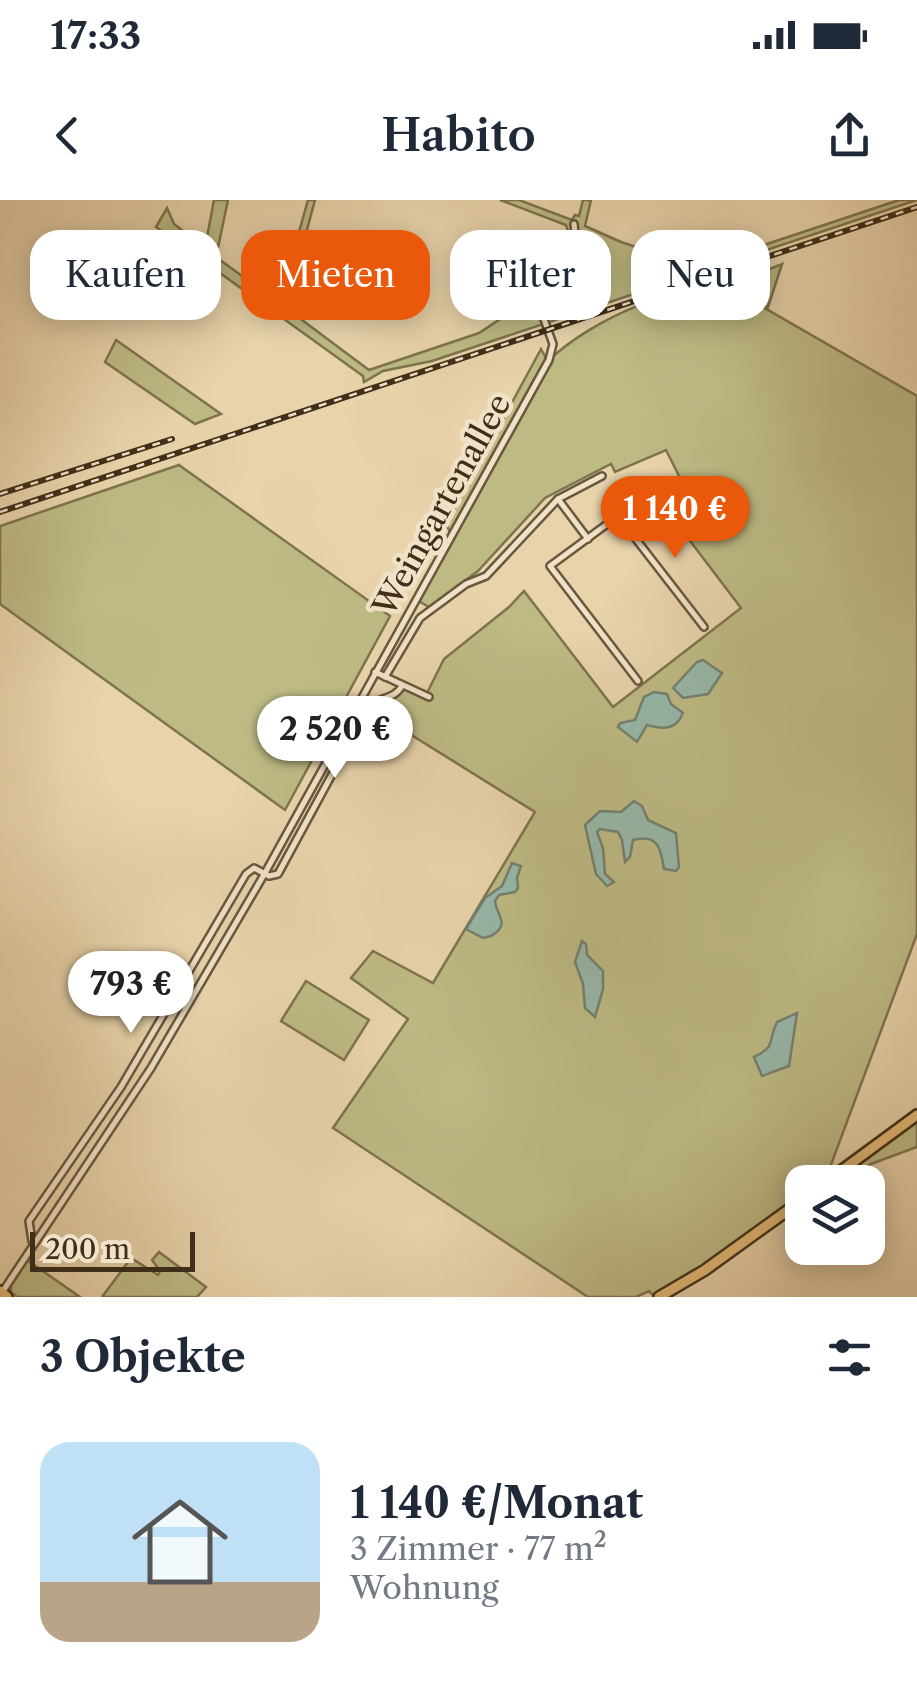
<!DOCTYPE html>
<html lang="de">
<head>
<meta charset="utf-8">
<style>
	:root { --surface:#fff; --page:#f6f6f7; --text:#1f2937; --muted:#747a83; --accent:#ea580c }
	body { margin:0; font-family:"Libre Caslon Text",serif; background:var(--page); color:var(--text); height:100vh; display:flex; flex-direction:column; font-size:38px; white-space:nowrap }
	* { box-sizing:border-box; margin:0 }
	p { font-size:32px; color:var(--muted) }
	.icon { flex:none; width:55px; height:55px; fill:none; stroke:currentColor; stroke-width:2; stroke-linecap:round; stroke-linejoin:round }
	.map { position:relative; height:1097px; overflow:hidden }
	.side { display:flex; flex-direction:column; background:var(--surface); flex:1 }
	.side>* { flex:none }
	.top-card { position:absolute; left:30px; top:30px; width:858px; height:90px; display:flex; gap:20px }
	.fabs { position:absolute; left:785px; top:965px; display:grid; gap:20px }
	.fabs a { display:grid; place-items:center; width:100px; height:100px; border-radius:20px; background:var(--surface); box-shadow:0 5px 25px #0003; font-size:50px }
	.scale { position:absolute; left:30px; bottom:25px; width:165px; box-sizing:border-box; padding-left:10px; border:5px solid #402f18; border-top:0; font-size:28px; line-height:35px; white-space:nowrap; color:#402f18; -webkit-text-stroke:8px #f0e2c8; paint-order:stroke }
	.price { position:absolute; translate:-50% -85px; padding:0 22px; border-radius:35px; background:#fff; color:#222; font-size:32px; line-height:65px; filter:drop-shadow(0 2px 5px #0008) }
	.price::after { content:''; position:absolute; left:50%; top:60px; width:30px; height:22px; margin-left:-15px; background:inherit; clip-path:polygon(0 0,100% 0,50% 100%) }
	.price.active { background:var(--accent); color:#fff }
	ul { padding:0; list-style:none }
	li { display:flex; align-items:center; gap:30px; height:250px; padding:0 40px }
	li span { display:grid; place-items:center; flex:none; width:280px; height:200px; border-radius:30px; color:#555 }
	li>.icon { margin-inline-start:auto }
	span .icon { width:120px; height:120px; fill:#fffc; stroke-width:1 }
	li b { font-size:42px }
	h2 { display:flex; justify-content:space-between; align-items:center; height:120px; padding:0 40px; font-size:42px }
	.chip { padding:0 35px; border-radius:30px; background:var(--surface); box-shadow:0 5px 25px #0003; font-size:35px; line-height:90px }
	.chip.active { background:var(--accent); color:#fff }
	.status { display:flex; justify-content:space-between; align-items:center; height:70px; padding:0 50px; background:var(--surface); direction:ltr }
	.status svg { height:28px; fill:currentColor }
	header { display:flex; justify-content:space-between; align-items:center; height:130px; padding:0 40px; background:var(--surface); font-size:45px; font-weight:600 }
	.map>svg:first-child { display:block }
	.green { fill:#bdba84; stroke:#7e744e; stroke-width:2.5 }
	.water { fill:#97b8aa; stroke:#748170; stroke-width:2.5 }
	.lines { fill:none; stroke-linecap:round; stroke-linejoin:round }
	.minor-casing { stroke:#6a583d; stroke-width:10 }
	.primary-casing { stroke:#402f18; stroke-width:14 }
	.minor { stroke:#f0e2c8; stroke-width:5 }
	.primary { stroke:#e4ba76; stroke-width:9 }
	.rail-casing { stroke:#402f18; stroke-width:6 }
	.rail { stroke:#f0e2c8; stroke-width:2.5; stroke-dasharray:8; stroke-linecap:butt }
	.labels { text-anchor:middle; stroke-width:9; stroke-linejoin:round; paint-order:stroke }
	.street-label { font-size:32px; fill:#402f18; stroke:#f0e2c8 }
</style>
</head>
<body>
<div class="status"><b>17:33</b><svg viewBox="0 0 49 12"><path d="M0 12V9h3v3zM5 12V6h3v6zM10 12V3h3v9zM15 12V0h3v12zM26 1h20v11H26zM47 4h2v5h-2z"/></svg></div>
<header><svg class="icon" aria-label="back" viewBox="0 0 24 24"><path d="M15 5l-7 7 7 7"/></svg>Habito<svg class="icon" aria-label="share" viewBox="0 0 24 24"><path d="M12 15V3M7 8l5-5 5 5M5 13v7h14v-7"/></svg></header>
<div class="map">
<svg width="917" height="1097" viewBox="0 0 917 1097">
	<rect width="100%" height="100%" fill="#e8d3ab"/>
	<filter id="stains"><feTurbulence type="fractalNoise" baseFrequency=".002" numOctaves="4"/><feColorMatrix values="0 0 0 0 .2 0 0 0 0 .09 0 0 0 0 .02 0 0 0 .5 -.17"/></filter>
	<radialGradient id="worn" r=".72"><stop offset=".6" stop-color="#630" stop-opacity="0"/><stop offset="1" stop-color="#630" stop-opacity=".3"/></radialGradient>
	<g class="green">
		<polygon points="214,0 228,0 216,57 279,103 308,0 315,0 286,108 369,170 479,133 526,102 575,75 578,65 566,25 500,0 519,0 572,20 575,15 579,16 583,0 591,0 585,26 621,42 698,67 899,0 917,0 432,161 383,171 364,182 363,176 156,27 167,8 174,24 205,48"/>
		<path d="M782,64l-14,43 -26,-12 175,101v538l-88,236 2,3 -13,9h-16l-1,15 -98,71 -48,29 -6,-6 -13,6h-48l-255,-169 75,-109 -57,-41 22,-27 60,32 102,-171 -167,-104 4,-5 17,-4 13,-13 24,9 18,-36 65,-52 15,-16 89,116 128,-99 -82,-108 22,-20 -15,-30 -51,22 -4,-8 -66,34 -67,73 -49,36 -14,-8 134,-239c43,-40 129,-81 188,-68l-5,-4 9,-8z"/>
		<polygon points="116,140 221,214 195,224 105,162"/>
		<polygon points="541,149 546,158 450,332 446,324"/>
		<polygon points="179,265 390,416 285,610 0,404 0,326"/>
		<polygon points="306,781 369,820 344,860 281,821"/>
		<polygon points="917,920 917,947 871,964 845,978 844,975"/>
		<polygon points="159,1052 206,1087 197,1097 102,1097 131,1058 158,1075 160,1071 152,1060"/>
		<polygon points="27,1060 80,1097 17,1097 11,1092 11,1085"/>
	</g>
	<g class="water">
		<polygon points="703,460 722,473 708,494 683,498 673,488 697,462"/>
		<path d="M654,492l13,2 4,10 12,9c-7,18 -21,16 -36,12l-10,17 -19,-15 2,-4 15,-3 9,-23z"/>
		<path d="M634,601l8,5 6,14 28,13 3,34 -3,4 -12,-2c-3,-20 -6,-36 -31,-29l-3,17 -5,5 -3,-22 -4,-8 -18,-3 -3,3 6,16 2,26 9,8 -7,4 -11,-12 -11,-49 15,-14 21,1z"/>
		<path d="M512,663l9,3 -4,12 1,10 -3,4 -16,3 -4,6c2,16 16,23 -4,35l-8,2 -17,-9 19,-31 17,-12z"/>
		<polygon points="582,741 586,744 587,755 603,771 603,789 595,817 585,808 583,784 575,762"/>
		<path d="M797,813l-8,53 -27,10 -8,-19c23,-11 13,-15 23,-35z"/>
	</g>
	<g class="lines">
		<defs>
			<g id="minor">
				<polyline points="558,299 588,339"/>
				<polyline points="375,472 429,497"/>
				<polyline points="385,477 420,418 466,384 486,376 558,299 602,276"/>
				<polyline points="638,481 550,366 618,316 704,427"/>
				<path d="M32,1041l-3,-20 92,-134 125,-213 8,-6 15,8 9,-2 90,-166c10,-12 25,-7 34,-22"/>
				<path d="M3,1091l148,-223 114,-195 284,-513 4,-16 -12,-33c12,-17 30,-24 39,-38l-6,-49"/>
			</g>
			<g id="primary">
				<polyline points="826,982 917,915"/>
				<polyline points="0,1091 7,1097"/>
				<polyline points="659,1097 705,1070 802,1000"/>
			</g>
		</defs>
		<use href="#minor" class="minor-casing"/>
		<use href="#primary" class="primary-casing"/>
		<use href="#minor" class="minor"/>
		<use href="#primary" class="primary"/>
		<defs>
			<g id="rail">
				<polyline points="0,294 172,239"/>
				<polyline points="0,312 917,7"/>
			</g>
		</defs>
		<use href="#rail" class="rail-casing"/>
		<use href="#rail" class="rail"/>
	</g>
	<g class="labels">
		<g class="street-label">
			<text transform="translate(442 305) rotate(-61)" y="11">Weingartenallee</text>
		</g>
	</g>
	<rect width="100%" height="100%" filter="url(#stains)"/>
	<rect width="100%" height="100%" fill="url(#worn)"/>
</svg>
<div class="fabs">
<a><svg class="icon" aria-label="layers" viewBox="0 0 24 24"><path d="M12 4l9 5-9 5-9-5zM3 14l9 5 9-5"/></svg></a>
</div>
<div class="scale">200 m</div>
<b class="price active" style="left:675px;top:361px">1 140 €</b>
<b class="price" style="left:335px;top:581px">2 520 €</b>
<b class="price" style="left:131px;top:836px">793 €</b>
<div class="top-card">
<a class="chip">Kaufen</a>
<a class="chip active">Mieten</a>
<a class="chip">Filter</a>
<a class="chip">Neu</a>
</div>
</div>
<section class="side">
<h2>3 Objekte<svg class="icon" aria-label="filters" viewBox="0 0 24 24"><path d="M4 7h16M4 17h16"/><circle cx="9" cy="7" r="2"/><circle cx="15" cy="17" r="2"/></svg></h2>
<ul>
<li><span style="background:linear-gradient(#bfe0f5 70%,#b9a48a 0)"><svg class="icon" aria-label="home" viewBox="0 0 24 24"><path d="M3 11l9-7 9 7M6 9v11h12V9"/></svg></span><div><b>1 140 €/Monat</b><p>3 Zimmer · 77 m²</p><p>Wohnung</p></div></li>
</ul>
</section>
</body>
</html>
